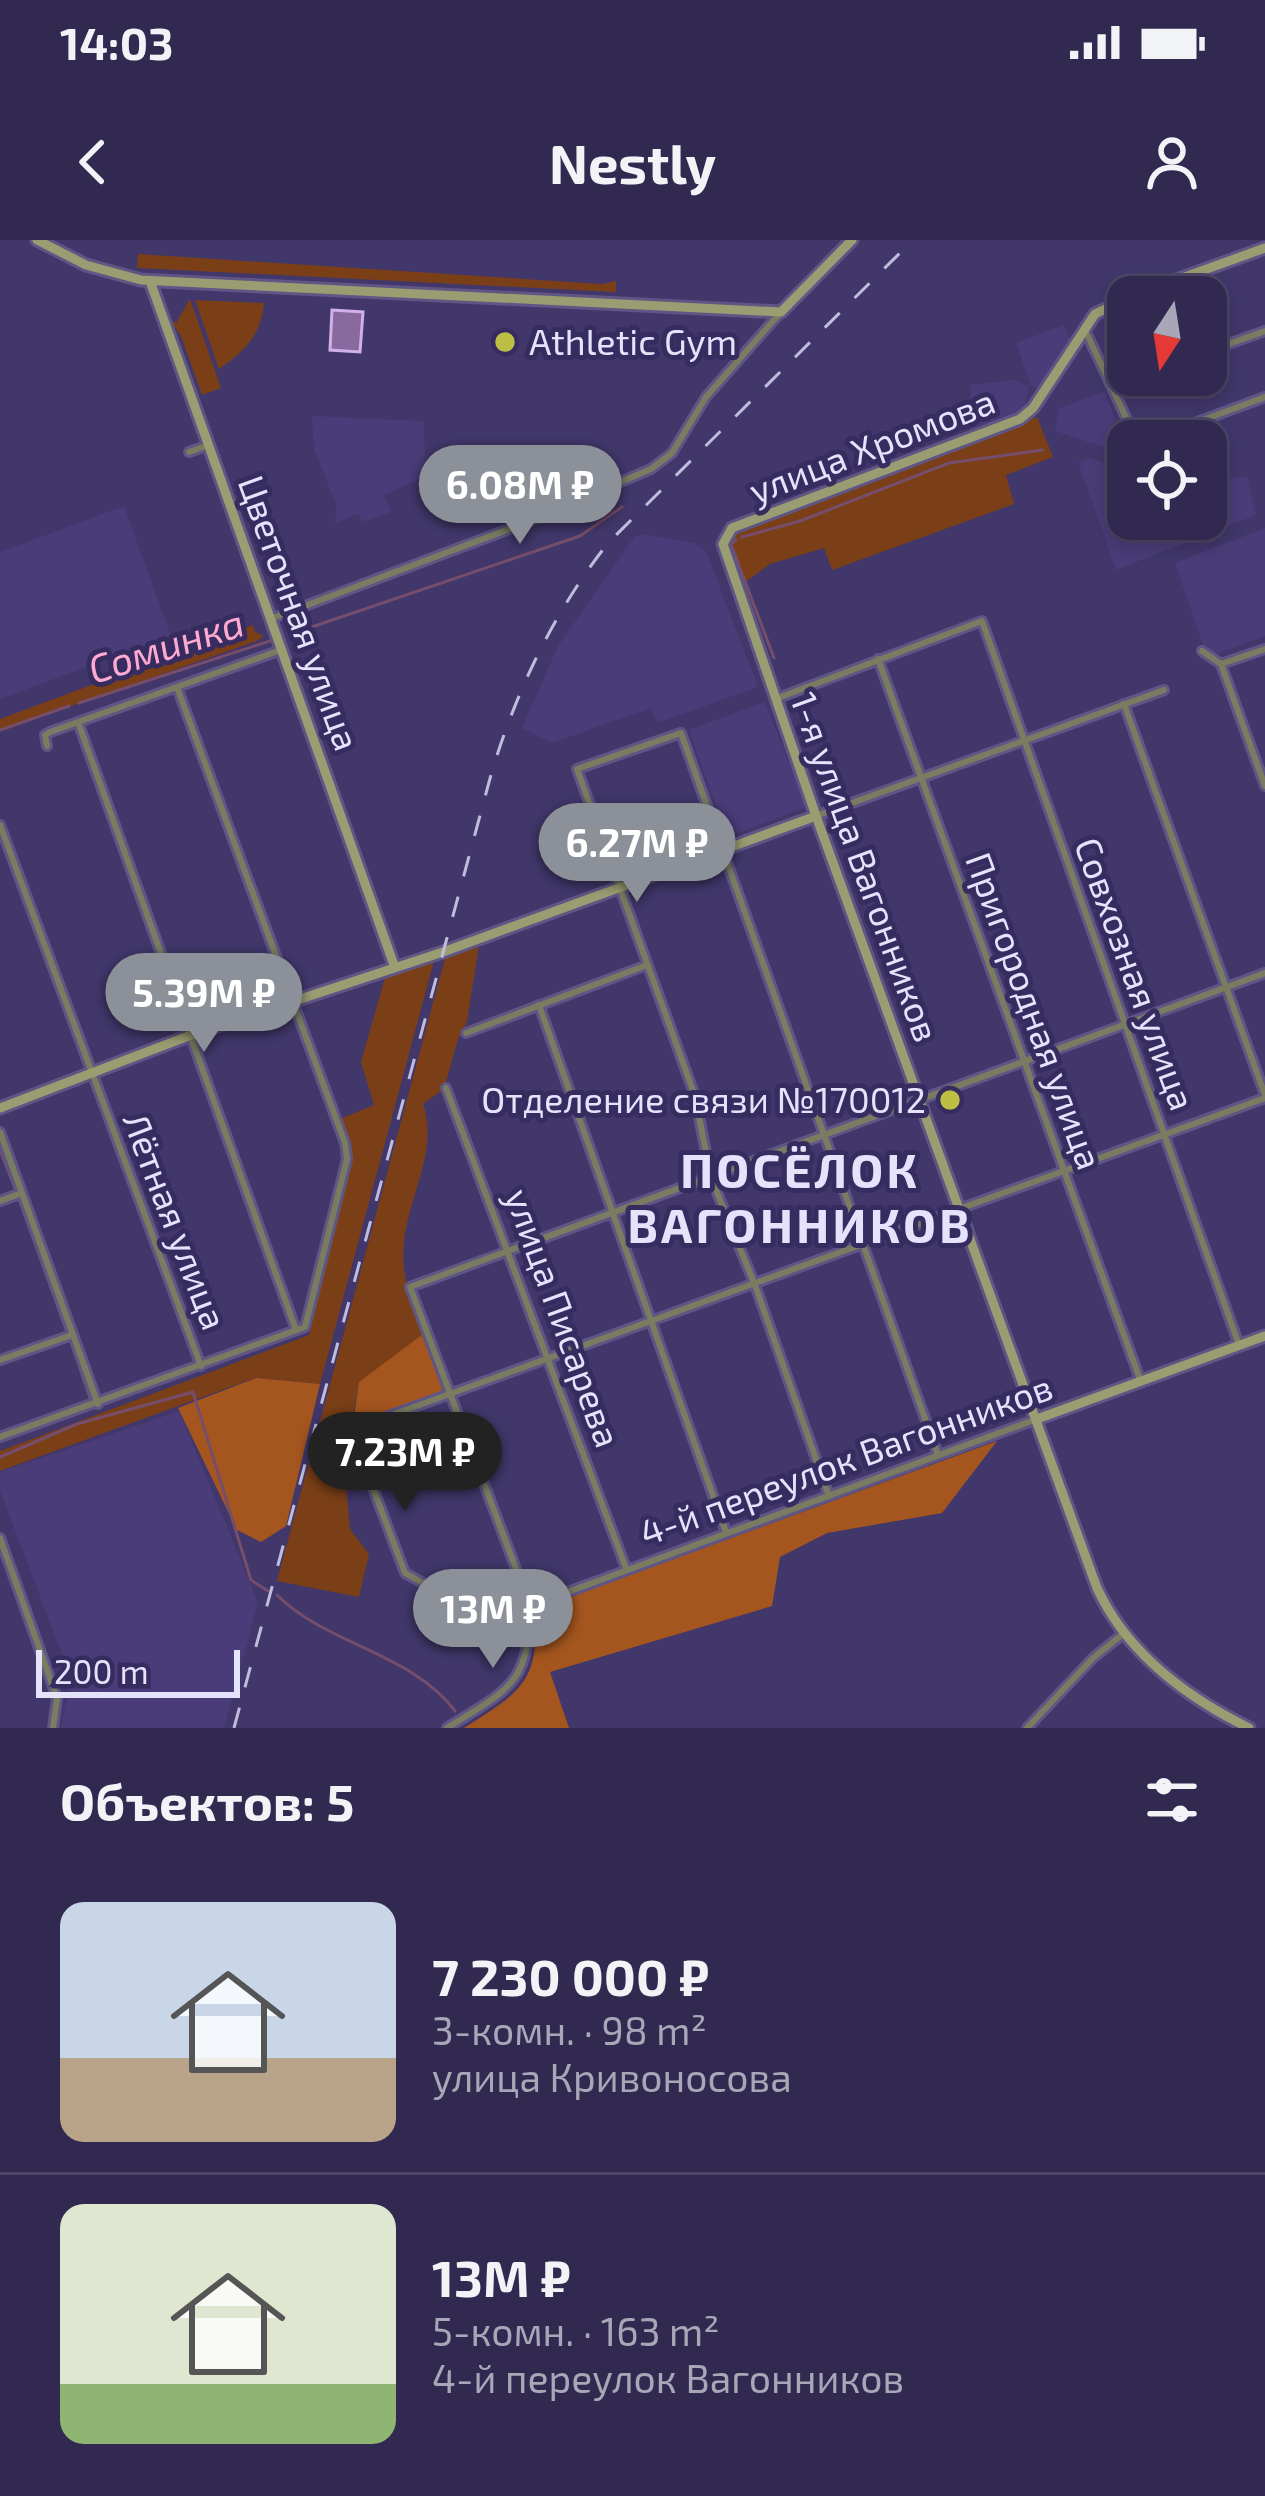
<!DOCTYPE html>
<html lang="ru">
<head>
<meta charset="utf-8">
<style>
	:root { --surface:#312950; --page:#393157; --text:#f1f3f6; --muted:#a8a6b7; --line:#4c4567; --accent:#8c9099 }
	body { margin:0; font-family:"Exo 2",sans-serif; background:var(--page); color:var(--text); height:100vh; display:flex; flex-direction:column; font-size:45px; white-space:nowrap }
	* { box-sizing:border-box; margin:0 }
	p { font-size:39px; color:var(--muted) }
	.icon { flex:none; width:66px; height:66px; fill:none; stroke:currentColor; stroke-width:2; stroke-linecap:round; stroke-linejoin:round }
	.map { position:relative; height:1488px; overflow:hidden }
	.panel { display:flex; flex-direction:column; background:var(--surface); flex:1 }
	.panel>* { flex:none }
	.needle { width:78px; rotate:192deg }
	.controls { position:absolute; left:1107px; top:36px; display:grid; gap:24px }
	.controls a { display:grid; place-items:center; width:120px; height:120px; border-radius:24px; background:var(--surface); box-shadow:0 6px 18px #0003,0 0 0 3px var(--line); font-size:60px }
	.scale { position:absolute; left:36px; bottom:30px; width:204px; box-sizing:border-box; padding-left:12px; border:6px solid #e5e2fc; border-top:0; font-size:33px; line-height:42px; white-space:nowrap; color:#e5e2fc; -webkit-text-stroke:9px #372c60; paint-order:stroke }
	.price { position:absolute; translate:-50% -102px; padding:0 27px; border-radius:42px; background:var(--accent); color:#fff; font-size:39px; line-height:78px; filter:drop-shadow(0 3px 6px #0008) }
	.price::after { content:''; position:absolute; left:50%; top:72px; width:36px; height:27px; margin-left:-18px; background:inherit; clip-path:polygon(0 0,100% 0,50% 100%) }
	.price.selected { background:#222; color:#fff }
	ul { padding:0; list-style:none }
	li { display:flex; align-items:center; gap:36px; height:300px; padding:0 60px }
	li+li { border-top:3px solid var(--line) }
	li span { display:grid; place-items:center; flex:none; width:336px; height:240px; border-radius:24px; color:#555 }
	li>.icon { margin-inline-start:auto }
	span .icon { width:144px; height:144px; fill:#fffc; stroke-width:1 }
	li b { font-size:51px }
	h2 { display:flex; justify-content:space-between; align-items:center; height:144px; padding:0 60px; font-size:51px }
	.status { display:flex; justify-content:space-between; align-items:center; height:84px; padding:0 60px; background:var(--surface); direction:ltr }
	.status svg { height:33px; fill:currentColor }
	header { display:flex; justify-content:space-between; align-items:center; height:156px; padding:0 60px; background:var(--surface); font-size:54px; font-weight:700 }
	.map>svg:first-child { display:block }
	.built { fill:#493c78 }
	.green { fill:#7a3f17 }
	.forest { fill:#a5561f }
	.lines { fill:none; stroke-linecap:round; stroke-linejoin:round }
	.stream { stroke:#764d6b; stroke-width:3 }
	.building { fill:#89699e; stroke:#d1afe9; stroke-width:3 }
	.street-casing { stroke:#5f5685; stroke-width:12 }
	.secondary-casing { stroke:#5f5685; stroke-width:15 }
	.street { stroke:#7a7c61; stroke-width:6 }
	.secondary { stroke:#9a9c71; stroke-width:9 }
	.rail { stroke:#c1bcdc; stroke-width:3; stroke-dasharray:21 21; stroke-linecap:butt }
	.poi-dot { fill:#bcbf44; stroke:#372c60; stroke-width:4.5 }
	.labels { text-anchor:middle; stroke-width:10; stroke-linejoin:round; paint-order:stroke }
	.poi-label { font-size:36px; fill:#e5e2fc; stroke:#372c60; text-anchor:start }
	.street-label { font-size:36px; fill:#e5e2fc; stroke:#372c60 }
	.water-label { font-size:39px; font-style:italic; fill:#fea9d0; stroke:#372c60 }
	.district-label { font-size:48px; font-weight:bold; letter-spacing:3px; fill:#e5e2fc; stroke:#372c60 }
</style>
</head>
<body>
<div class="status"><b>14:03</b><svg viewBox="0 0 49 12"><path d="M0 12V9h3v3zM5 12V6h3v6zM10 12V3h3v9zM15 12V0h3v12zM26 1h20v11H26zM47 4h2v5h-2z"/></svg></div>
<header><svg class="icon" aria-label="back" viewBox="0 0 24 24"><path d="M15 5l-7 7 7 7"/></svg>Nestly<svg class="icon" aria-label="person" viewBox="0 0 24 24"><circle cx="12" cy="8" r="4"/><path d="M4 21q1-7 8-7t8 7"/></svg></header>
<div class="map">
<svg width="1265" height="1488" viewBox="0 0 1265 1488">
	<rect width="100%" height="100%" fill="#41376b"/>
	<g class="built">
		<polygon points="1064,85 1071,100 1041,149 1031,146 1016,103"/>
		<polygon points="1015,140 1029,147 1023,171 970,191 971,145"/>
		<polygon points="1105,151 1123,202 1103,207 1055,191 1059,168"/>
		<polygon points="312,176 424,181 425,237 384,255 391,272 363,282 358,274 335,284 336,264 314,209"/>
		<polygon points="1092,218 1128,234 1128,279 1206,279 1206,242 1247,236 1256,275 1116,330 1078,222"/>
		<polygon points="124,266 171,396 0,459 0,312"/>
		<polygon points="1265,288 1265,396 1219,413 1205,411 1175,323"/>
		<polygon points="644,294 694,303 706,311 758,447 657,483 651,468 552,503 522,488 558,406 635,296"/>
		<polygon points="765,462 807,567 727,597 689,490"/>
		<polygon points="179,1171 258,1362 224,1488 61,1488 71,1438 0,1251 0,1232"/>
	</g>
	<g class="green">
		<polygon points="138,14 602,44 616,41 616,52 137,28"/>
		<polygon points="190,59 221,148 202,155 181,96 170,80 176,83"/>
		<path d="M195,60l69,3c-3,32 -19,48 -45,66z"/>
		<polygon points="1037,177 1053,217 1006,235 1014,264 832,330 824,308 770,324 740,346 727,307 738,291"/>
		<polygon points="253,385 255,392 264,396 257,401 0,491 0,479"/>
		<path d="M479,705l-12,77 -9,17 -14,50 -21,15c16,44 -14,92 -19,138 -4,32 8,63 19,92l-64,49 -9,51 9,26 -14,13 5,56 19,25 -10,43 -82,-16 169,-626z"/>
		<polygon points="434,721 320,1144 255,1138 0,1231 0,1211 309,1095 350,917 340,879 374,865 361,822 386,734"/>
	</g>
	<g class="forest">
		<polygon points="423,1094 445,1153 353,1185 359,1142"/>
		<polygon points="256,1138 320,1144 286,1286 261,1302 237,1290 178,1168"/>
		<path d="M997,1201l-55,72 -115,20 -47,24 -8,49 -222,66 19,56h-105c57,-36 77,-47 70,-118z"/>
	</g>
	<g class="lines">
		<g class="stream">
			<polyline points="742,297 800,281 949,223 1043,210"/>
			<polyline points="736,300 731,304 774,418"/>
			<polyline points="291,394 580,296 622,267"/>
			<polyline points="79,463 270,401"/>
			<polyline points="0,490 69,466"/>
			<polyline points="0,910 16,951"/>
			<polyline points="19,959 67,1092"/>
			<polyline points="70,1099 90,1158"/>
			<polyline points="0,1217 77,1184 193,1152 251,1340 268,1351"/>
			<path d="M277,1355c50,50 135,58 178,116"/>
		</g>
	</g>
	<polygon class="building" points="332,70 363,72 360,112 330,110"/>
	<g class="lines">
		<defs>
			<g id="street">
				<polyline points="1085,90 1137,201"/>
				<polyline points="1206,112 1265,91"/>
				<polyline points="1114,145 1142,135"/>
				<polyline points="1146,201 1265,157"/>
				<polyline points="189,212 209,205"/>
				<polyline points="273,378 520,285 651,229 672,213 706,157 781,72"/>
				<polyline points="1202,411 1221,424 1265,546"/>
				<polyline points="878,419 1141,1142"/>
				<polyline points="1221,424 1265,409"/>
				<polyline points="778,458 982,381 1239,1105"/>
				<polyline points="1124,464 1265,855"/>
				<polyline points="78,482 296,1090"/>
				<polyline points="47,506 45,495 50,492 281,410"/>
				<polyline points="816,576 1164,450"/>
				<polyline points="0,585 201,1126"/>
				<polyline points="539,765 726,1292"/>
				<polyline points="466,793 647,725"/>
				<polyline points="446,848 626,1328"/>
				<polyline points="0,892 98,1164"/>
				<polyline points="0,961 22,953"/>
				<polyline points="0,1120 72,1095"/>
				<polyline points="0,1197 305,1087 347,919 345,903 178,450"/>
				<polyline points="829,1256 755,1045 711,938 695,856 577,529 681,493 938,1215"/>
				<polyline points="0,1298 57,1458 53,1488"/>
				<polyline points="455,1351 432,1348 405,1333 356,1203 356,1188 1265,858"/>
				<polyline points="530,1366 1037,1179"/>
				<path d="M447,1488c63,-40 82,-43 83,-122l-120,-319 855,-314"/>
				<polyline points="1027,1488 1093,1418 1123,1394"/>
			</g>
			<g id="secondary">
				<polyline points="37,0 86,25 141,40 781,72 852,0"/>
				<polyline points="150,41 394,725"/>
				<polyline points="1129,57 1265,8"/>
				<path d="M1128,58l-33,16 -62,94 -13,11 -288,109 -9,16 93,272 281,772c30,65 89,109 152,140"/>
				<polyline points="0,868 191,795 443,712 816,576"/>
				<polyline points="1037,1179 1265,1096"/>
			</g>
		</defs>
		<use href="#street" class="street-casing"/>
		<use href="#secondary" class="secondary-casing"/>
		<use href="#street" class="street"/>
		<use href="#secondary" class="secondary"/>
		<path class="rail" d="M234,1488l258,-957c26,-84 62,-159 116,-228l305,-303"/>
	</g>
	<g class="poi-dot">
		<circle cx="505" cy="102" r="12"/>
		<circle cx="950" cy="860" r="12"/>
	</g>
	<g class="labels">
		<g class="poi-label">
			<text x="529" y="115">Athletic Gym</text>
			<text x="926" y="873" text-anchor="end">Отделение связи №170012</text>
		</g>
		<g class="street-label">
			<text transform="translate(872 206) rotate(-21)" y="13">улица Хромова</text>
			<text transform="translate(299 373) rotate(70)" y="13">Цветочная улица</text>
			<text transform="translate(865 627) rotate(70)" y="13">1-я улица Вагонников</text>
			<text transform="translate(1135 734) rotate(70)" y="13">Совхозная улица</text>
			<text transform="translate(1034 771) rotate(70)" y="13">Пригородная улица</text>
			<text transform="translate(175 981) rotate(69)" y="13">Лётная улица</text>
			<text transform="translate(563 1078) rotate(70)" y="13">улица Писарева</text>
			<text transform="translate(846 1220) rotate(-20)" y="13">4-й переулок Вагонников</text>
		</g>
		<g class="water-label">
			<text transform="translate(166 406) rotate(-18)" y="14">Соминка</text>
		</g>
		<g class="district-label">
			<text x="800" y="948">ПОСЁЛОК<tspan x="800" dy="55">ВАГОННИКОВ</tspan></text>
		</g>
	</g>
</svg>
<div class="controls">
<a><svg class="needle" viewBox="-14 -14 28 28"><path d="M0-13l5 13h-10z" fill="#e53935"/><path d="M0 13l5-13h-10z" fill="#a8a6b7"/></svg></a>
<a><svg class="icon" aria-label="locate" viewBox="0 0 24 24"><circle cx="12" cy="12" r="6"/><path d="M12 2v4M12 18v4M2 12h4M18 12h4"/></svg></a>
</div>
<div class="scale">200 m</div>
<b class="price" style="left:520px;top:307px">6.08M ₽</b>
<b class="price" style="left:637px;top:665px">6.27M ₽</b>
<b class="price" style="left:204px;top:815px">5.39M ₽</b>
<b class="price selected" style="left:405px;top:1274px">7.23M ₽</b>
<b class="price" style="left:493px;top:1431px">13M ₽</b>
</div>
<section class="panel">
<h2>Объектов: 5<svg class="icon" aria-label="filters" viewBox="0 0 24 24"><path d="M4 7h16M4 17h16"/><circle cx="9" cy="7" r="2"/><circle cx="15" cy="17" r="2"/></svg></h2>
<ul>
<li><span style="background:linear-gradient(#c9d6e8 65%,#b9a48a 0)"><svg class="icon" aria-label="home" viewBox="0 0 24 24"><path d="M3 11l9-7 9 7M6 9v11h12V9"/></svg></span><div><b>7 230 000 ₽</b><p>3-комн. · 98 m²</p><p>улица Кривоносова</p></div></li>
<li><span style="background:linear-gradient(#dfe7d0 75%,#8fb573 0)"><svg class="icon" aria-label="home" viewBox="0 0 24 24"><path d="M3 11l9-7 9 7M6 9v11h12V9"/></svg></span><div><b>13M ₽</b><p>5-комн. · 163 m²</p><p>4-й переулок Вагонников</p></div></li>
</ul>
</section>
</body>
</html>
